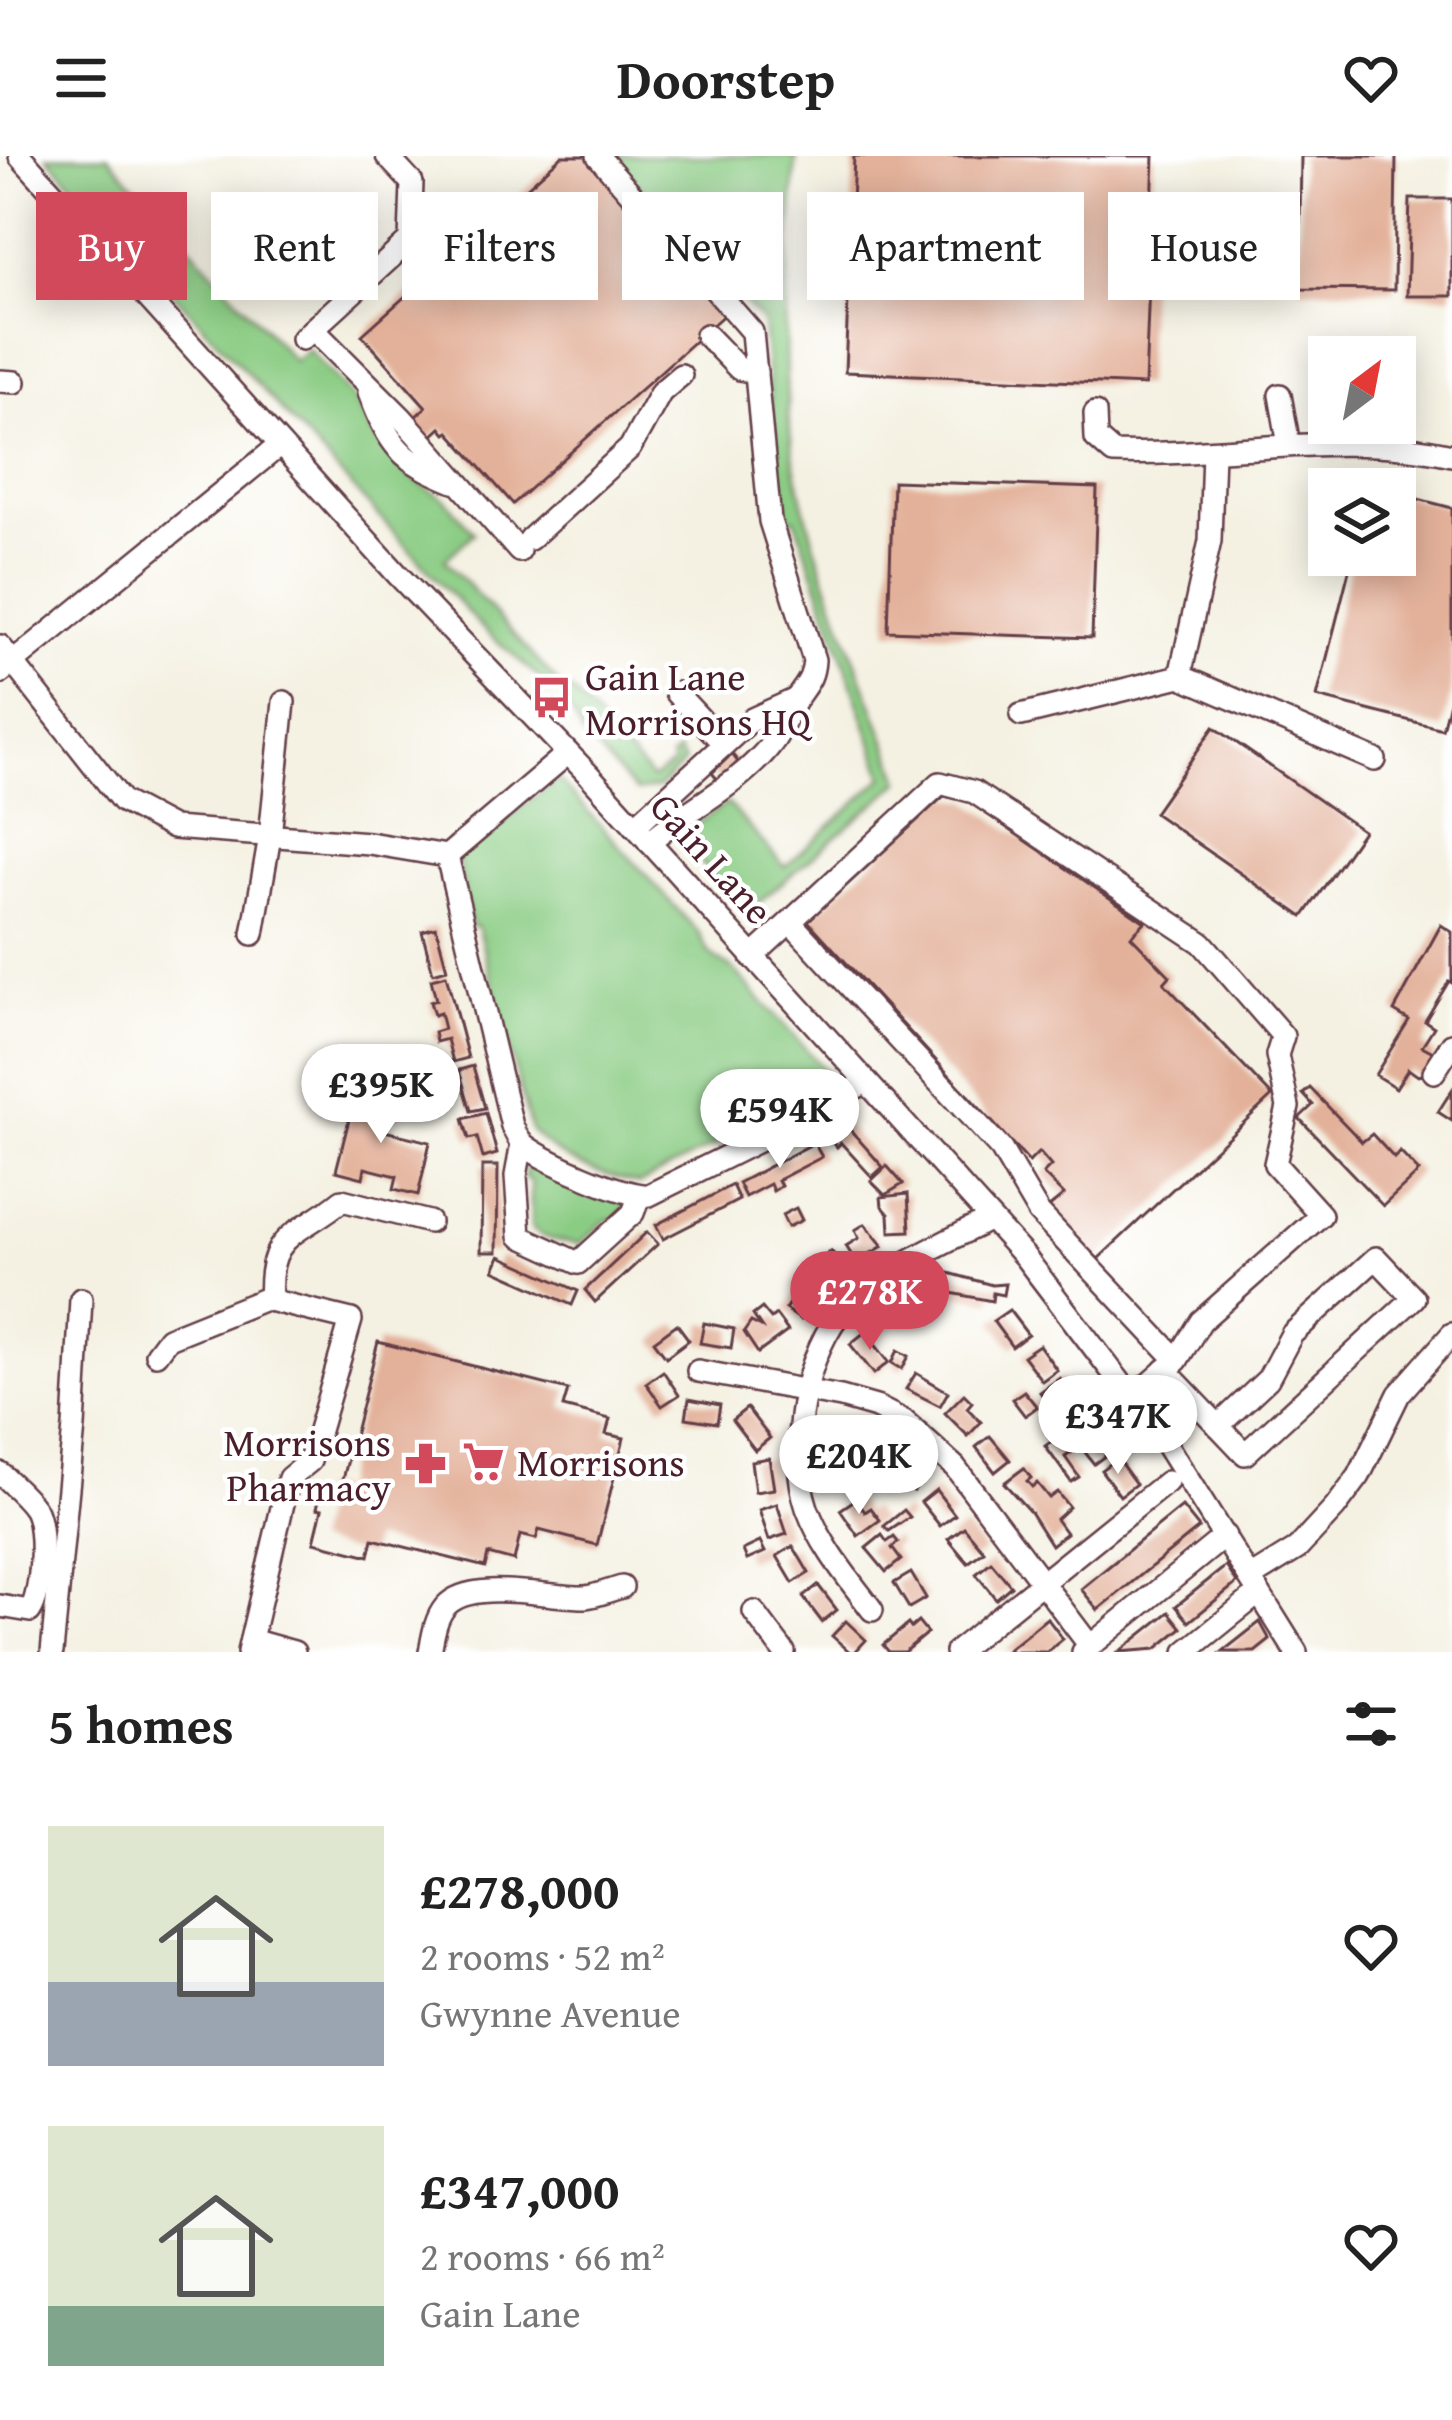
<!DOCTYPE html>
<html lang="en">
<head>
<meta charset="utf-8">
<style>
	:root { --surface:#fff; --page:#f6f6f6; --text:#222; --muted:#767676; --accent:#d1495b }
	body { margin:0; font-family:"Gentium Book Plus",serif; background:var(--page); color:var(--text); height:100vh; display:flex; flex-direction:column; font-size:45px; white-space:nowrap }
	* { box-sizing:border-box; margin:0 }
	p { font-size:39px; color:var(--muted) }
	.icon { flex:none; width:66px; height:66px; fill:none; stroke:currentColor; stroke-width:2; stroke-linecap:round; stroke-linejoin:round }
	.map { position:relative; height:1496px; overflow:hidden }
	.drawer { display:flex; flex-direction:column; background:var(--surface); flex:1 }
	.drawer>* { flex:none }
	.guide { position:absolute; left:36px; top:36px; width:1380px; height:108px; display:flex; gap:24px }
	.needle { width:78px; rotate:32deg }
	.fabs { position:absolute; left:1308px; top:180px; display:grid; gap:24px }
	.fabs a { display:grid; place-items:center; width:108px; height:108px; border-radius:0px; background:var(--surface); box-shadow:0 6px 30px #0003; font-size:60px }
	.price { position:absolute; translate:-50% -102px; padding:0 27px; border-radius:42px; background:#fff; color:#222; font-size:39px; line-height:78px; filter:drop-shadow(0 3px 6px #0008) }
	.price::after { content:''; position:absolute; left:50%; top:72px; width:36px; height:27px; margin-left:-18px; background:inherit; clip-path:polygon(0 0,100% 0,50% 100%) }
	.price.on { background:var(--accent); color:#fff }
	ul { padding:0; list-style:none }
	li { display:flex; align-items:center; gap:36px; height:300px; padding:0 48px }
	li span { display:grid; place-items:center; flex:none; width:336px; height:240px; border-radius:0px; color:#555 }
	li>.icon { margin-inline-start:auto }
	span .icon { width:144px; height:144px; fill:#fffc; stroke-width:1 }
	li b { font-size:51px }
	h2 { display:flex; justify-content:space-between; align-items:center; height:144px; padding:0 48px; font-size:51px }
	.tag { padding:0 42px; border-radius:0px; background:var(--surface); box-shadow:0 6px 30px #0003; font-size:42px; line-height:108px }
	.tag.on { background:var(--accent); color:#fff }
	header { display:flex; justify-content:space-between; align-items:center; height:156px; padding:0 48px; background:var(--surface); font-size:54px; font-weight:700 }
	.map>svg:first-child { display:block }
	.green { fill:#8bcc84; stroke:#6a7658; stroke-width:3 }
	.building { fill:#e3b19a }
	.lines { fill:none; stroke-linecap:round; stroke-linejoin:round }
	.minor-casing { stroke:#643e46; stroke-width:26 }
	.minor { stroke:#fff; stroke-width:21 }
	.labels { text-anchor:middle; stroke-width:9; stroke-linejoin:round; paint-order:stroke }
	.poi-label { font-size:39px; fill:#4a1f2b; stroke:#fff; text-anchor:start }
	.street-label { font-size:39px; fill:#4a1f2b; stroke:#fff }
</style>
</head>
<body>
<header><svg class="icon" aria-label="menu" viewBox="0 0 24 24"><path d="M4 6h16M4 12h16M4 18h16"/></svg>Doorstep<svg class="icon" aria-label="heart" viewBox="0 0 24 24"><path d="M12 20l-8-8c-3-5 5-10 8-4 3-6 11-1 8 4z"/></svg></header>
<div class="map">
<svg width="1452" height="1496" viewBox="0 0 1452 1496">
	<rect width="100%" height="100%" fill="#fff"/>
	<filter id="ink" filterUnits="userSpaceOnUse"><feTurbulence type="fractalNoise" baseFrequency=".00833" numOctaves="2"/><feDisplacementMap in="SourceGraphic" scale="24" xChannelSelector="R" yChannelSelector="G"/><feConvolveMatrix kernelMatrix="1 2 1 2 8 2 1 2 1" color-interpolation-filters="sRGB"/></filter>
	<filter id="wash" filterUnits="userSpaceOnUse"><feTurbulence type="fractalNoise" baseFrequency=".004" numOctaves="4" result="noise"/><feDisplacementMap in="SourceGraphic" scale="48" xChannelSelector="R" yChannelSelector="G"/><feGaussianBlur stdDeviation="2.7" result="paint"/><feColorMatrix in="noise" values="0 0 0 0 0 0 0 0 0 0 0 0 0 0 0 0 0 1.4 0 .05"/><feComposite in="paint" operator="in"/></filter>
	<g filter="url(#wash)">
		<rect width="100%" height="100%" fill="#f4f1e2"/>
		<g class="green">
			<polygon points="47,0 108,0 294,205 308,193 354,243 374,281 409,320 446,344 474,377 445,404 559,528 555,531 544,526 480,470"/>
			<path d="M611,0h185c-7,95 -17,190 -5,284 14,109 73,237 110,341l-154,132 -63,-69 2,-13 41,-28 58,64 99,-90 -89,-259 -14,4 -18,-199z"/>
			<polygon points="571,534 652,623 673,608 671,602 678,596 685,606 658,632 636,636 582,578 563,541"/>
			<path d="M558,623l142,155c5,18 13,25 30,32l110,121 -42,21 -7,-2 -152,78c-42,-10 -78,-22 -108,-53l-53,-203 -7,-3 -14,-69z"/>
			<path d="M534,1005l87,37 4,9 -9,13h-10l-26,24c-18,-4 -37,-2 -49,-17v-45l-7,-5 4,-14z"/>
		</g>
		<g id="blocks">
			<g class="building">
				<polygon points="562,0 590,0 728,155 513,348 449,276 446,278 441,272 420,291 403,272 426,251 362,179"/>
				<polygon points="854,0 1154,0 1145,229 845,216"/>
				<polygon points="1301,0 1396,0 1394,134 1299,133"/>
				<polygon points="1410,43 1452,43 1452,140 1407,140"/>
				<polygon points="893,325 1097,332 1092,482 888,475"/>
				<polygon points="1395,337 1452,352 1452,534 1442,573 1317,541 1353,399 1395,399"/>
				<polygon points="1214,571 1363,675 1303,761 1154,657"/>
				<polygon points="732,598 738,606 718,624 712,617"/>
				<polygon points="944,640 968,645 1145,766 1131,780 1170,820 1164,827 1272,940 1098,1103 1048,1052 1064,1039 1043,1018 1051,1010 1039,996 1029,1006 808,765"/>
				<polygon points="1441,769 1452,776 1452,827 1449,825 1425,865 1434,871 1422,890 1433,896 1434,904 1426,918 1418,920 1408,913 1396,932 1375,919 1409,864 1394,855"/>
				<polygon points="436,771 447,813 433,817 422,775"/>
				<polygon points="446,819 468,902 453,906 447,883 436,886 434,876 444,873 440,857 434,859 430,846 436,844 431,823"/>
				<polygon points="473,910 485,952 471,955 459,914"/>
				<polygon points="1310,932 1362,986 1372,978 1394,1002 1400,996 1419,1016 1383,1050 1299,962 1313,949 1303,938"/>
				<polygon points="1452,934 1452,965 1438,956"/>
				<polygon points="356,936 392,945 384,975 430,986 418,1039 394,1033 397,1020 365,1012 363,1022 336,1015"/>
				<polygon points="486,957 497,998 483,1002 477,981 469,983 463,963"/>
				<polygon points="837,959 883,1011 872,1021 841,987 837,991 821,974"/>
				<polygon points="814,987 822,1001 778,1024 781,1030 773,1035 770,1028 745,1041 738,1027"/>
				<polygon points="482,1010 498,1010 497,1096 481,1096"/>
				<polygon points="887,1010 903,1028 885,1039 871,1025"/>
				<polygon points="732,1029 739,1044 663,1083 656,1069"/>
				<polygon points="908,1038 910,1075 890,1076 889,1058 882,1050 881,1041"/>
				<polygon points="796,1052 802,1064 788,1071 782,1059"/>
				<polygon points="865,1068 883,1090 856,1106 846,1090 859,1082 855,1074"/>
				<polygon points="647,1076 658,1088 595,1146 585,1134"/>
				<polygon points="831,1095 845,1110 825,1129 811,1114"/>
				<polygon points="500,1100 578,1135 572,1149 494,1114"/>
				<polygon points="803,1117 819,1131 815,1136 820,1139 801,1164 785,1153 798,1135 792,1131"/>
				<polygon points="949,1117 992,1129 1005,1128 1003,1139 993,1137 992,1145 946,1136"/>
				<polygon points="920,1134 930,1151 904,1167 894,1151"/>
				<polygon points="762,1152 771,1163 776,1159 788,1175 758,1197 744,1176 751,1166 761,1171 753,1159"/>
				<polygon points="1009,1154 1028,1179 1012,1191 993,1165"/>
				<polygon points="704,1167 734,1173 731,1192 700,1187"/>
				<polygon points="677,1168 689,1184 666,1201 654,1185"/>
				<polygon points="865,1176 889,1206 874,1218 850,1188"/>
				<polygon points="378,1186 568,1234 563,1251 610,1263 606,1278 624,1282 597,1389 539,1374 536,1383 520,1379 514,1405 488,1398 485,1411 373,1383 369,1400 314,1386 322,1353 317,1352 322,1331 340,1335"/>
				<polygon points="1039,1189 1057,1214 1042,1225 1023,1200"/>
				<polygon points="898,1194 909,1200 902,1213 892,1207"/>
				<polygon points="663,1215 679,1239 662,1250 646,1227"/>
				<polygon points="916,1217 948,1236 940,1250 906,1233"/>
				<polygon points="1060,1222 1085,1252 1070,1263 1060,1249 1053,1254 1040,1236"/>
				<polygon points="1024,1235 1037,1251 1025,1260 1012,1243"/>
				<polygon points="964,1238 972,1246 967,1252 981,1266 968,1280 945,1257"/>
				<polygon points="689,1243 720,1249 717,1267 686,1262"/>
				<polygon points="747,1252 770,1282 755,1294 732,1264"/>
				<polygon points="1093,1262 1113,1294 1094,1308 1084,1295 1090,1291 1077,1274"/>
				<polygon points="856,1273 868,1289 839,1312 827,1296"/>
				<polygon points="990,1280 1010,1304 995,1316 976,1291"/>
				<polygon points="1058,1281 1071,1297 1065,1301 1079,1321 1071,1326 1045,1290"/>
				<polygon points="903,1299 926,1320 913,1335 890,1314"/>
				<polygon points="769,1302 774,1333 755,1336 751,1305"/>
				<polygon points="1117,1302 1136,1328 1120,1340 1101,1314"/>
				<polygon points="861,1312 865,1322 851,1329 846,1318"/>
				<polygon points="1024,1312 1031,1322 1027,1325 1032,1331 1037,1327 1049,1342 1057,1336 1069,1351 1056,1363 1066,1377 1051,1389 1030,1356 1004,1327"/>
				<polygon points="936,1334 955,1359 940,1370 921,1346"/>
				<polygon points="856,1343 865,1356 871,1352 880,1364 858,1380 840,1354"/>
				<polygon points="777,1348 787,1378 769,1384 759,1354"/>
				<polygon points="1182,1351 1199,1372 1098,1454 1081,1433"/>
				<polygon points="904,1354 910,1361 889,1375 884,1370"/>
				<polygon points="964,1371 984,1395 968,1407 948,1383"/>
				<polygon points="882,1379 887,1386 894,1381 898,1386 892,1392 901,1404 886,1416 866,1392"/>
				<polygon points="760,1386 765,1396 747,1404 743,1394"/>
				<polygon points="793,1390 809,1417 793,1427 777,1400"/>
				<polygon points="991,1406 1011,1430 996,1443 976,1418"/>
				<polygon points="1226,1410 1237,1427 1189,1466 1176,1450"/>
				<polygon points="911,1417 926,1442 909,1452 894,1427"/>
				<polygon points="818,1429 837,1454 822,1466 803,1441"/>
				<polygon points="1169,1456 1182,1472 1156,1493 1119,1496"/>
				<polygon points="1047,1462 1063,1483 1053,1491 1047,1496 1005,1496"/>
				<polygon points="846,1465 866,1484 855,1496 850,1496 832,1480"/>
				<polygon points="918,1466 927,1477 904,1496 889,1496 883,1489 908,1468 911,1472"/>
				<polygon points="1260,1466 1270,1484 1255,1496 1222,1496"/>
			</g>
		</g>
	</g>
	<g filter="url(#ink)">
		<use href="#blocks" fill-opacity="0" stroke="#643e46" stroke-width="3"/>
		<g class="lines">
			<defs>
				<g id="minor">
					<polyline points="20,0 398,419 589,619 1025,1101 1159,1277 1296,1496"/>
					<path d="M598,0l154,176 18,189 44,139c-1,20 -9,25 -19,41 -8,13 -13,29 -22,41 -33,44 -84,65 -124,100"/>
					<polyline points="313,173 402,262 519,395"/>
					<polyline points="706,179 739,213 756,216"/>
					<polyline points="302,183 410,84 412,27 387,0"/>
					<polyline points="0,225 15,226"/>
					<polyline points="1395,234 1400,234"/>
					<path d="M369,236c21,55 31,68 85,90"/>
					<polyline points="1280,239 1289,289"/>
					<path d="M1095,257l1,25 17,15c114,4 226,-23 339,2"/>
					<polyline points="530,383 630,292 661,236 681,219"/>
					<polyline points="0,490 122,645 173,672 369,687 447,700 568,597"/>
					<polyline points="0,517 280,289"/>
					<polyline points="1180,520 1375,604"/>
					<polyline points="676,537 724,588"/>
					<polyline points="1021,559 1180,520 1210,385 1213,295"/>
					<polyline points="635,670 752,563 796,543"/>
					<path d="M447,700l65,270c3,5 5,12 10,17 16,16 105,55 127,52l123,-61 94,-52"/>
					<polyline points="790,766 1001,993 1038,1056 1177,1204"/>
					<polyline points="253,778 270,680 284,546"/>
					<polyline points="752,801 940,627 974,636 1202,787 1283,880 1277,899 1288,951 1275,1008 1321,1059 1201,1165 1177,1204 1135,1241"/>
					<polyline points="1434,916 1452,888"/>
					<polyline points="522,987 516,1020 520,1080 578,1107 633,1057 639,1041"/>
					<path d="M271,1144c-5,-68 27,-64 71,-100l87,22"/>
					<polyline points="156,1198 168,1182 265,1143 351,1164 310,1305 289,1322 248,1496"/>
					<polyline points="1165,1214 1245,1298 1414,1142 1376,1102 1292,1178 1268,1223 1218,1270"/>
					<polyline points="698,1215 841,1241 876,1251 904,1265 955,1311 1090,1490"/>
					<path d="M0,1317c11,11 25,22 34,35 12,19 8,85 -4,103l-30,-5"/>
					<polyline points="1250,1422 1297,1393 1335,1352 1359,1320 1399,1238 1452,1178"/>
					<path d="M872,1454c-24,-32 -51,-64 -65,-102 -20,-58 -3,-158 40,-203 30,-33 102,-64 143,-86"/>
					<polyline points="754,1456 784,1496"/>
					<polyline points="251,1484 294,1496"/>
					<polyline points="52,1496 74,1271 81,1143"/>
					<path d="M430,1496c3,-15 5,-33 15,-45 25,-30 105,-9 140,-10 12,-1 25,-7 37,-10"/>
					<polyline points="956,1496 1167,1326"/>
					<polyline points="1083,1496 1225,1380"/>
					<polyline points="1186,1496 1259,1437"/>
				</g>
			</defs>
			<use href="#minor" class="minor-casing"/>
			<use href="#minor" class="minor"/>
		</g>
	</g>
	<defs>
		<symbol id="bus-bare" viewBox="-9 -9 18 18"><path d="M-5-6H5V4H4V6H2V4H-2V6H-4V4H-5ZM-3.5-4V0h7V-4ZM-3.5 1.2v1.5H-2V1.2ZM2 1.2v1.5H3.5V1.2Z" fill="#d1495b" stroke="#fff" stroke-width="2.5" paint-order="stroke"/></symbol>
		<symbol id="supermarket-bare" viewBox="-9 -9 18 18"><path d="M-6-5.5h2.5l.6 2H6L4.5 2H-2.5L-4.4-4H-6ZM-1.5 3.2a1.3 1.3 0 1 0 .1 0ZM3 3.2a1.3 1.3 0 1 0 .1 0Z" fill="#d1495b" stroke="#fff" stroke-width="2.5" paint-order="stroke"/></symbol>
		<symbol id="pharmacy-bare" viewBox="-9 -9 18 18"><path d="M-2-6h4v4h4v4h-4v4h-4v-4h-4v-4h4Z" fill="#d1495b" stroke="#fff" stroke-width="2.5" paint-order="stroke"/></symbol>
	</defs>
	<g fill-rule="evenodd">
		<use href="#bus-bare" x="522" y="512" width="59" height="59"/>
		<use href="#supermarket-bare" x="454" y="1276" width="59" height="59"/>
		<use href="#pharmacy-bare" x="396" y="1278" width="59" height="59"/>
	</g>
	<g class="labels">
		<g class="poi-label">
			<text x="585" y="534">Gain Lane<tspan x="585" dy="45">Morrisons HQ</tspan></text>
			<text x="391" y="1300" text-anchor="end">Morrisons<tspan x="391" dy="45">Pharmacy</tspan></text>
			<text x="517" y="1320">Morrisons</text>
		</g>
		<g class="street-label">
			<text transform="translate(712 702) rotate(48)" y="14">Gain Lane</text>
		</g>
	</g>
</svg>
<div class="fabs">
<a><svg class="needle" viewBox="-14 -14 28 28"><path d="M0-13l5 13h-10z" fill="#e53935"/><path d="M0 13l5-13h-10z" fill="#767676"/></svg></a>
<a><svg class="icon" aria-label="layers" viewBox="0 0 24 24"><path d="M12 4l9 5-9 5-9-5zM3 14l9 5 9-5"/></svg></a>
</div>
<b class="price" style="left:381px;top:990px">£395K</b>
<b class="price" style="left:780px;top:1015px">£594K</b>
<b class="price on" style="left:870px;top:1197px">£278K</b>
<b class="price" style="left:1118px;top:1321px">£347K</b>
<b class="price" style="left:859px;top:1361px">£204K</b>
<div class="guide">
<a class="tag on">Buy</a>
<a class="tag">Rent</a>
<a class="tag">Filters</a>
<a class="tag">New</a>
<a class="tag">Apartment</a>
<a class="tag">House</a>
</div>
</div>
<section class="drawer">
<h2>5 homes<svg class="icon" aria-label="filters" viewBox="0 0 24 24"><path d="M4 7h16M4 17h16"/><circle cx="9" cy="7" r="2"/><circle cx="15" cy="17" r="2"/></svg></h2>
<ul>
<li><span style="background:linear-gradient(#dfe7d0 65%,#9aa5b1 0)"><svg class="icon" aria-label="home" viewBox="0 0 24 24"><path d="M3 11l9-7 9 7M6 9v11h12V9"/></svg></span><div><b>£278,000</b><p>2 rooms · 52 m²</p><p>Gwynne Avenue</p></div><svg class="icon" aria-label="heart" viewBox="0 0 24 24"><path d="M12 20l-8-8c-3-5 5-10 8-4 3-6 11-1 8 4z"/></svg></li>
<li><span style="background:linear-gradient(#dfe7d0 75%,#7fa58c 0)"><svg class="icon" aria-label="home" viewBox="0 0 24 24"><path d="M3 11l9-7 9 7M6 9v11h12V9"/></svg></span><div><b>£347,000</b><p>2 rooms · 66 m²</p><p>Gain Lane</p></div><svg class="icon" aria-label="heart" viewBox="0 0 24 24"><path d="M12 20l-8-8c-3-5 5-10 8-4 3-6 11-1 8 4z"/></svg></li>
</ul>
</section>
</body>
</html>
